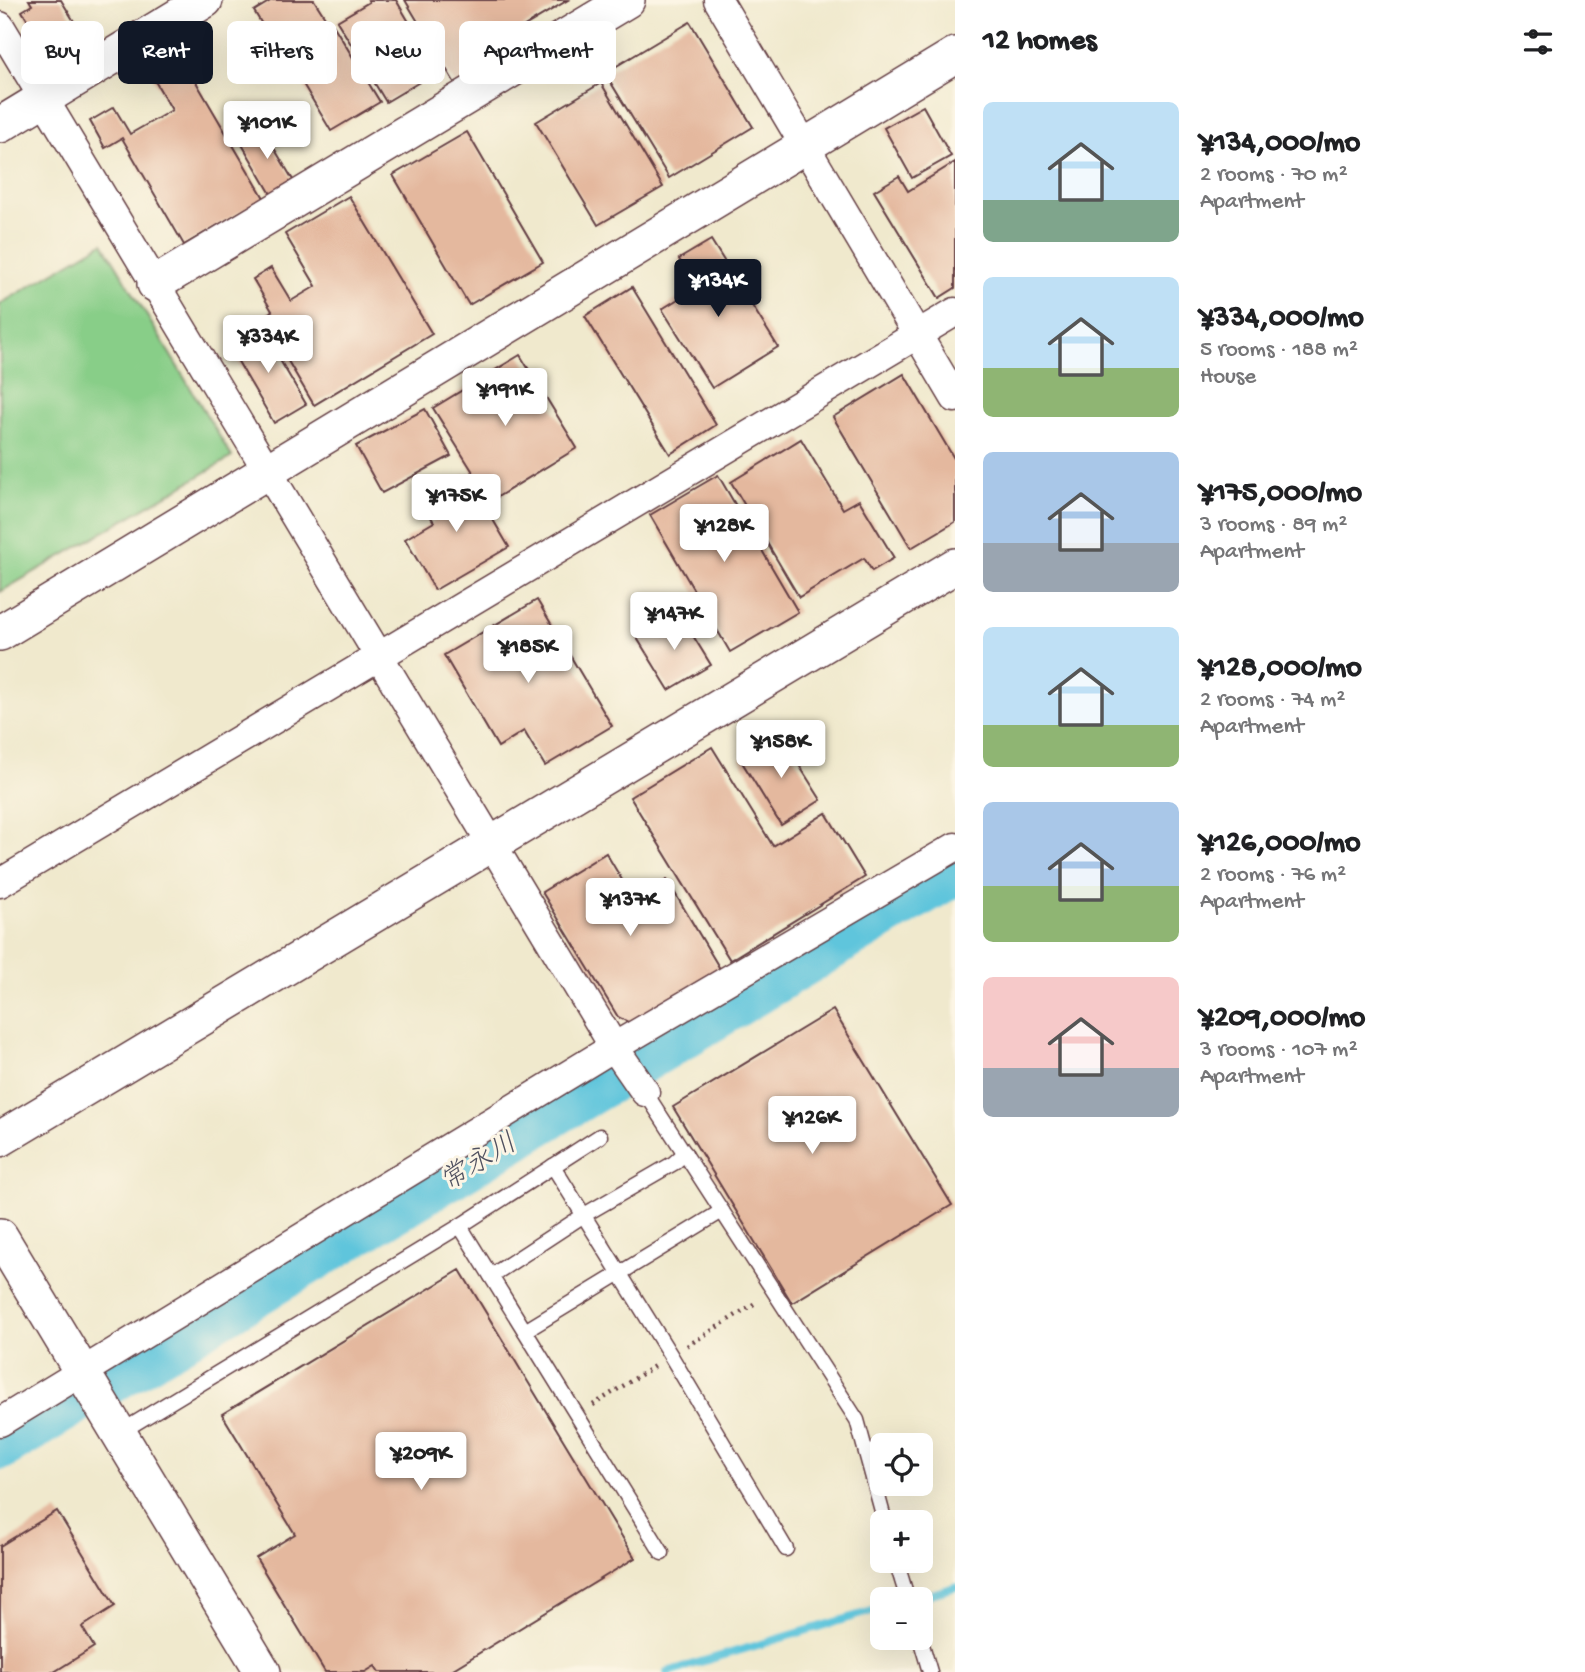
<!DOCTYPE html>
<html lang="en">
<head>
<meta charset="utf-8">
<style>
	:root { --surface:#fff; --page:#f2f2f2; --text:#202124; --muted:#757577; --accent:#111827 }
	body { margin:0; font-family:"Gochi Hand","Klee One",sans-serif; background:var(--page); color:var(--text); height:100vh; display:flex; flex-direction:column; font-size:26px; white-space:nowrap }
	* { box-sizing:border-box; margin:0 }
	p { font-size:23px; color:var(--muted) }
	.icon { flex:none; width:38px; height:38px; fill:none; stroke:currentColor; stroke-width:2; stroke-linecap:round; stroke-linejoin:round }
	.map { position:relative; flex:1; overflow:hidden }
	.side { display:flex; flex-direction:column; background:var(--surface); width:630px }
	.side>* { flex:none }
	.top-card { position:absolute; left:21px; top:21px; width:665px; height:63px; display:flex; gap:14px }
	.fabs { position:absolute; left:870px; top:1433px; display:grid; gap:14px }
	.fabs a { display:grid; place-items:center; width:63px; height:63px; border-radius:10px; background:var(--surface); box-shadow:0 7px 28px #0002; font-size:35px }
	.price { position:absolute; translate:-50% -60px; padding:0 16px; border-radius:7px; background:#fff; color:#222; font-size:23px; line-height:46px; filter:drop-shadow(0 2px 4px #0008) }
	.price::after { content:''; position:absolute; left:50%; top:42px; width:21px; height:16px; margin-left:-10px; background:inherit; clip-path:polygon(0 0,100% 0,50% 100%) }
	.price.selected { background:var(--accent); color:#fff }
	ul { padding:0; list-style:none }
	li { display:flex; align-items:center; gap:21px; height:175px; padding:0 28px }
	li span { display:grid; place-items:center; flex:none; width:196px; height:140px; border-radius:10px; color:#555 }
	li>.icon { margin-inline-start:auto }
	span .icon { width:84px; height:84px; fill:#fffc; stroke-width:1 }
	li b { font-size:30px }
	h2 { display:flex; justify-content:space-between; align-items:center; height:84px; padding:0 28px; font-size:30px }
	.pill { padding:0 24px; border-radius:10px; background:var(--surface); box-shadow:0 7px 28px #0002; font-size:24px; line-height:63px }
	.pill.selected { background:var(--accent); color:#fff }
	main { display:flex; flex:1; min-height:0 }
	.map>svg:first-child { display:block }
	.green { fill:#88ce88; stroke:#69765a; stroke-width:2 }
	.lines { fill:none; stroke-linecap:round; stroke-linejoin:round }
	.stream { stroke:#5fc5dc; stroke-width:8 }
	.river { stroke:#5fc5dc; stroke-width:47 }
	.building { fill:#e4b89e }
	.service-casing { stroke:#633d43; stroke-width:17 }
	.minor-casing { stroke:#633d43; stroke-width:31 }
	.tertiary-casing { stroke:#633d43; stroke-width:38 }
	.path { stroke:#633d43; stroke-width:4.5; stroke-dasharray:2 5; stroke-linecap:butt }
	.service { stroke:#fff; stroke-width:14 }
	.minor { stroke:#fff; stroke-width:28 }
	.tertiary { stroke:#fff; stroke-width:35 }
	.labels { text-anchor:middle; stroke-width:6; stroke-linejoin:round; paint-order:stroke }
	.water-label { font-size:28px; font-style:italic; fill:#505160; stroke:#fcf5e5 }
</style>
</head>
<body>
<main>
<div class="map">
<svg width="955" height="1672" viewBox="0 0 955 1672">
	<rect width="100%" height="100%" fill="#fcf5e5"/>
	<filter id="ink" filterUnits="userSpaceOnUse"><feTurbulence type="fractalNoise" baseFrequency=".0143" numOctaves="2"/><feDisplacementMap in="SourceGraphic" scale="14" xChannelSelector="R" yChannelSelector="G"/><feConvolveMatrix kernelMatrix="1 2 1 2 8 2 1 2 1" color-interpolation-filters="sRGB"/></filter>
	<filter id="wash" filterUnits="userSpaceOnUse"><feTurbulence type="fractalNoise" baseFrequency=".00686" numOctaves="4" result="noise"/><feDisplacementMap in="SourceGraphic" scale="28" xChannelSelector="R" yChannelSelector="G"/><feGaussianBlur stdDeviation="1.57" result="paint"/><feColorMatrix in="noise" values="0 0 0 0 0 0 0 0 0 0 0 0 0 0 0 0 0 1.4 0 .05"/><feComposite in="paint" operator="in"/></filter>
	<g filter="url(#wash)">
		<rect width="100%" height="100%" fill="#f0e9cd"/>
		<polygon class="green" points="103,243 232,457 0,592 0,304"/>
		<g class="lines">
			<g class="stream">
				<polyline points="912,1600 955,1587"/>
				<polyline points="667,1672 882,1608"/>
			</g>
			<polyline class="river" points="0,1447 955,872"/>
		</g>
		<g id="blocks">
			<g class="building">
				<polygon points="29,0 61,0 78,28 45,49 22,11 32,5"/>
				<polygon points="272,0 314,0 328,22 279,52 254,11"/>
				<polygon points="368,0 396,0 438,71 386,102 337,21 369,2"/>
				<polygon points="405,0 568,0 474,56 484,71 457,87"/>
				<polygon points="690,22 753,127 669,178 605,73"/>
				<polygon points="332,23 380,102 331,131 284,52"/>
				<polygon points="179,53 264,198 184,245 122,138 105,148 90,121 114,107 130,134 172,110 149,71"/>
				<polygon points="601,83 663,187 598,225 536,122"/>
				<polygon points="923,106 951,156 912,178 884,128"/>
				<polygon points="262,128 293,180 271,194 240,141"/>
				<polygon points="467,132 543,262 469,305 393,175"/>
				<polygon points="955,162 955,288 939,298 874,191 899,176 908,191"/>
				<polygon points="349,196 432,334 314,405 262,317 272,311 253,279 271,268 291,301 316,286 285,234"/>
				<polygon points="711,240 778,347 712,388 662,309 696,288 679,259"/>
				<polygon points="632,287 716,425 670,454 585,316"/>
				<polygon points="261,328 306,404 274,423 229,346"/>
				<polygon points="520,355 577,448 491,501 433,408"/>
				<polygon points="904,374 955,460 955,522 911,548 833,417"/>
				<polygon points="425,409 451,456 382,493 356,446"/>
				<polygon points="801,439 843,509 859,500 894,558 872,571 864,558 799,597 731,482"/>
				<polygon points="466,474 509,547 435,590 405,539 434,522 421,501"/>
				<polygon points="718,475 798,612 730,652 650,515"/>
				<polygon points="537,600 612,726 545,766 524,731 498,747 444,655"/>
				<polygon points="679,613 711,665 669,690 637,638"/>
				<polygon points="780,735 821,800 781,825 740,759"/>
				<polygon points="712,747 773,846 826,813 865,877 730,960 630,797"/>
				<polygon points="606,853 634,900 667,880 720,969 630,1023 618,1017 542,892"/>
				<polygon points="833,1010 952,1205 792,1303 673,1107"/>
				<polygon points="460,1270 635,1558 448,1672 379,1672 375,1666 365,1672 325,1672 256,1558 295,1534 222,1414"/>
				<polygon points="57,1511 115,1606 82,1627 94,1647 54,1672 0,1672 0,1546"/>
			</g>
		</g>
	</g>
	<g filter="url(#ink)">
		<use href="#blocks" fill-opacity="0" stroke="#633d43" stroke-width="2"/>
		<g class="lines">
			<defs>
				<g id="service">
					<polyline points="645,1092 857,1420 885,1522"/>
					<polyline points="553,1166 671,1356 786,1549"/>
					<polyline points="460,1226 662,1553"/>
					<polyline points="491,1276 584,1215 674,1163 685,1153"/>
					<polyline points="525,1331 722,1211"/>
					<polyline points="119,1433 460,1226 600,1136"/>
					<polyline points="896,1561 908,1600"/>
					<polyline points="920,1638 930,1672"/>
				</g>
				<g id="minor">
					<polyline points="718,0 955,398"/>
					<polyline points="0,26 614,1047 645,1092"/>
					<polyline points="0,883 955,312"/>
					<polyline points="0,1422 614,1047 955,847"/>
				</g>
				<g id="tertiary">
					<polyline points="0,125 205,0"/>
					<polyline points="155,284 627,0"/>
					<polyline points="0,633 955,55"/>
					<polyline points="0,1139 955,566"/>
					<polyline points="0,1236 263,1672"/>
				</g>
			</defs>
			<use href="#service" class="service-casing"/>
			<use href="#minor" class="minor-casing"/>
			<use href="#tertiary" class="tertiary-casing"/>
			<g class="path">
				<polyline points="687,1346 757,1302"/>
				<polyline points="593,1405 656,1365"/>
				<polyline points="872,1537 877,1556"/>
			</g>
			<use href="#service" class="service"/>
			<use href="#minor" class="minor"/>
			<use href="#tertiary" class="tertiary"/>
		</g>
	</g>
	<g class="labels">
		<g class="water-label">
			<text transform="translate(477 1160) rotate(-31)" y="10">常永川</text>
		</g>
	</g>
</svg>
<div class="fabs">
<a><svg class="icon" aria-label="locate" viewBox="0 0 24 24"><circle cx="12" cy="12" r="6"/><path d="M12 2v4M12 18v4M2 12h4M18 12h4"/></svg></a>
<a>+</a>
<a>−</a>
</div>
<b class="price" style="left:267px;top:161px">¥101K</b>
<b class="price selected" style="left:718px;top:319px">¥134K</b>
<b class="price" style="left:268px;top:375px">¥334K</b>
<b class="price" style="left:505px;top:428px">¥191K</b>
<b class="price" style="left:456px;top:534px">¥175K</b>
<b class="price" style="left:724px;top:564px">¥128K</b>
<b class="price" style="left:674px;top:652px">¥147K</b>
<b class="price" style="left:528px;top:685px">¥185K</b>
<b class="price" style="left:781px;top:780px">¥158K</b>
<b class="price" style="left:630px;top:938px">¥137K</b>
<b class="price" style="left:812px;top:1156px">¥126K</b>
<b class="price" style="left:421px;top:1492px">¥209K</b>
<div class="top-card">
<a class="pill">Buy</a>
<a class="pill selected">Rent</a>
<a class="pill">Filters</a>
<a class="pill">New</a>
<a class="pill">Apartment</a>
</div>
</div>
<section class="side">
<h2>12 homes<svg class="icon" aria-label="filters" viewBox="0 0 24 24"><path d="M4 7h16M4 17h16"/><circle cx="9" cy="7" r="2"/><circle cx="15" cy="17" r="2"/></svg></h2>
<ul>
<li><span style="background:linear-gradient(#bfe0f5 70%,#7fa58c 0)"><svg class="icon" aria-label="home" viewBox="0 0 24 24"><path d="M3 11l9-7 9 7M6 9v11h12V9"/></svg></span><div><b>¥134,000/mo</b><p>2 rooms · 70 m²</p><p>Apartment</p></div></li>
<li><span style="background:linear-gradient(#bfe0f5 65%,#8fb573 0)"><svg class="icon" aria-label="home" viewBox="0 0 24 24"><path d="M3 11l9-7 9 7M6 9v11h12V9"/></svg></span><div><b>¥334,000/mo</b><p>5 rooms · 188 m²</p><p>House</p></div></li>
<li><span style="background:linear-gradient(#a9c7e8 65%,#9aa5b1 0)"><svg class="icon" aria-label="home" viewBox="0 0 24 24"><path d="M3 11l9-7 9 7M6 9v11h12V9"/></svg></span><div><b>¥175,000/mo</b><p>3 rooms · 89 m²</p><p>Apartment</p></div></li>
<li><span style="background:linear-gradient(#bfe0f5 70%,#8fb573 0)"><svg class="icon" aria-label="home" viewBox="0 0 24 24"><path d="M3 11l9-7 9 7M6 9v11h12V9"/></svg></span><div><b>¥128,000/mo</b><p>2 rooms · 74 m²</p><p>Apartment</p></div></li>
<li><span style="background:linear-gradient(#a9c7e8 60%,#8fb573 0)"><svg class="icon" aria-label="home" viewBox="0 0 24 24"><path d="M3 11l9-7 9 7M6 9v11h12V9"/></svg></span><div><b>¥126,000/mo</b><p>2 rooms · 76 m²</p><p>Apartment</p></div></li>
<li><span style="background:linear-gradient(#f6c9c9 65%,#9aa5b1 0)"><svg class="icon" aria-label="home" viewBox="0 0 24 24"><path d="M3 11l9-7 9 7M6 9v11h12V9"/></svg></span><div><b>¥209,000/mo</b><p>3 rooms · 107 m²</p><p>Apartment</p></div></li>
</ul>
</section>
</main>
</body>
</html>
